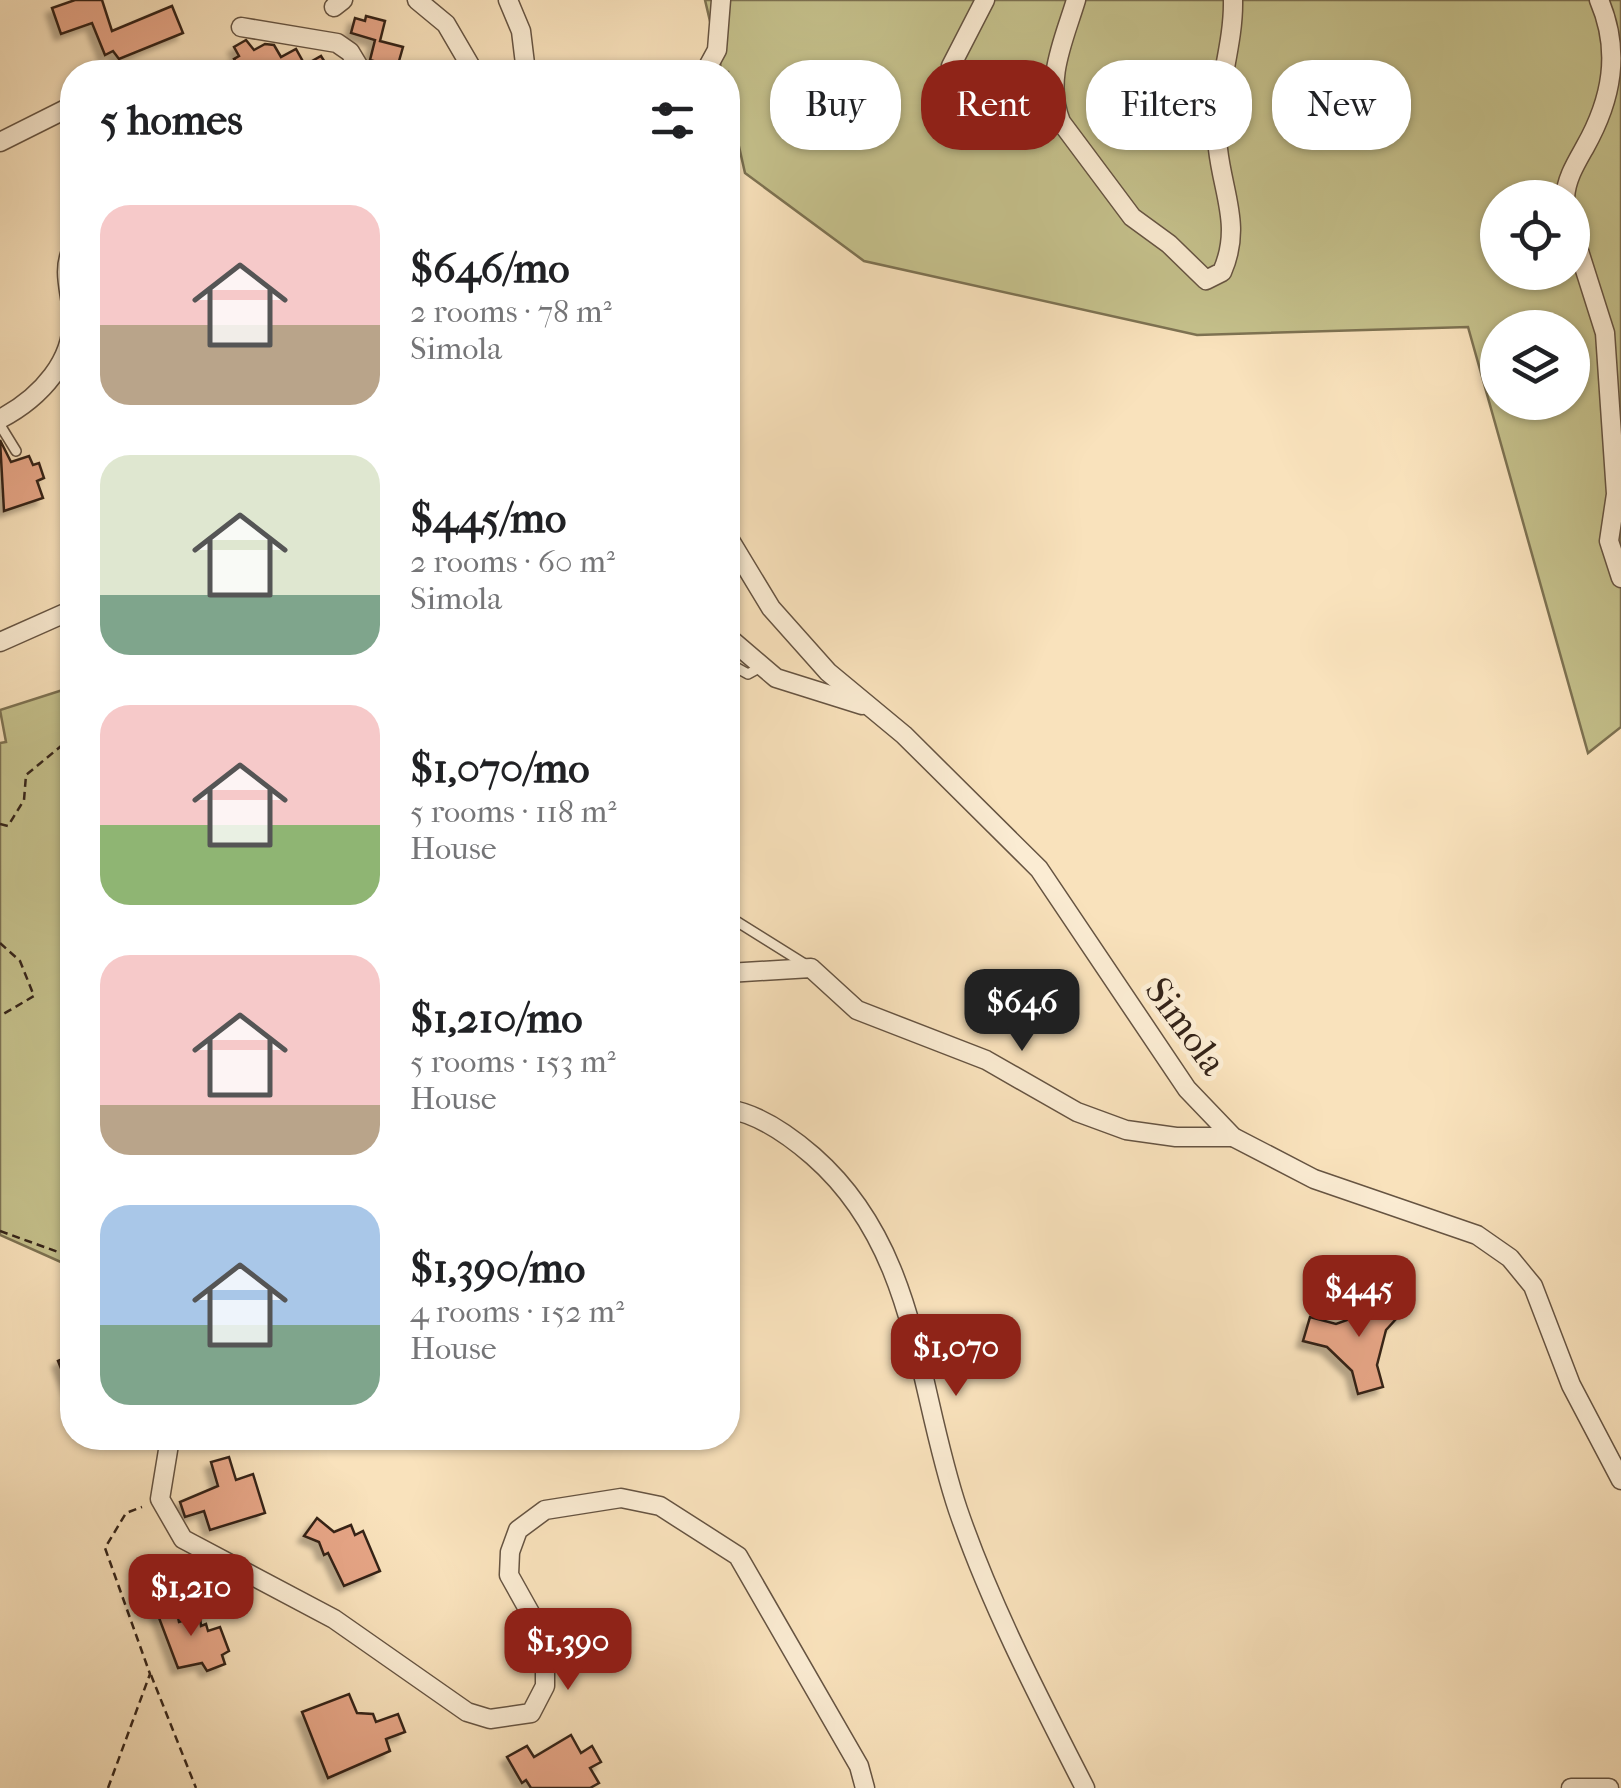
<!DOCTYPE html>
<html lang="en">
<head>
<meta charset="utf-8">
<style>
	:root { --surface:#fff; --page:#f2f2f2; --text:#202124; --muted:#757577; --accent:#8f2418 }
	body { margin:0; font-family:"IM FELL French Canon",serif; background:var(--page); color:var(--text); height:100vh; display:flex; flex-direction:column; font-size:38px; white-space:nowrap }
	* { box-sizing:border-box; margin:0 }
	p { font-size:32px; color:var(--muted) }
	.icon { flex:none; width:55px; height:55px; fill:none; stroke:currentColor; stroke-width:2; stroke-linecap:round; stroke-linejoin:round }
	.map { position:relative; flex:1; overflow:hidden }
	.sheet { position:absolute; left:60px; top:60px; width:680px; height:1390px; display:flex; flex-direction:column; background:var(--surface); border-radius:40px; box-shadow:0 2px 8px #0004 }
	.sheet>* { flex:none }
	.banner { position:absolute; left:770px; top:60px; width:700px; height:90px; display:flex; gap:20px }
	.fabs { position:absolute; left:1480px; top:180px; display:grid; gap:20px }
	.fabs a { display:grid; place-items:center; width:110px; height:110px; border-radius:50%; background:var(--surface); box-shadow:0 2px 8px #0004; font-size:50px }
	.price { position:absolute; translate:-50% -85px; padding:0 22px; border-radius:20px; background:var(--accent); color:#fff; font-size:32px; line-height:65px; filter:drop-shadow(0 2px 5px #0008) }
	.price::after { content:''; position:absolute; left:50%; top:60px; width:30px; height:22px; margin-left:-15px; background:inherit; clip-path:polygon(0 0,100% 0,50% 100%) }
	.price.on { background:#222; color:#fff }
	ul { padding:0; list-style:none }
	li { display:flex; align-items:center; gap:30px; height:250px; padding:0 40px }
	li span { display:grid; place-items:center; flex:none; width:280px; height:200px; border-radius:30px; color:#555 }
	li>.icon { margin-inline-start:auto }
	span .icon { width:120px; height:120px; fill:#fffc; stroke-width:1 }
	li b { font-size:42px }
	h2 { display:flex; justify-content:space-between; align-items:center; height:120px; padding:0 40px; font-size:42px }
	.pill { padding:0 35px; border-radius:40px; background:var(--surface); box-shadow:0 2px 8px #0004; font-size:35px; line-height:90px }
	.pill.on { background:var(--accent); color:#fff }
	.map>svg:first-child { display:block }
	.green { fill:#c5c18c; stroke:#7d7252; stroke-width:2.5; fill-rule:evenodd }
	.building { fill:#e7a687; stroke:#352419; stroke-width:2.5; filter:url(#shadow) }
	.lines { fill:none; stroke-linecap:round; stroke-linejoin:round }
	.lane-casing { stroke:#665442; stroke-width:12 }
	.street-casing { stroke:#665442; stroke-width:21 }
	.path { stroke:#352419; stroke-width:2.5; stroke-dasharray:8 5; stroke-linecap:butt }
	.lane { stroke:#fbecd3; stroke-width:9 }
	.street { stroke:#fbecd3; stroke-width:18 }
	.labels { text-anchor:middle; stroke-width:10; stroke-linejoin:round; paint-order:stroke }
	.street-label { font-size:38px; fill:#352419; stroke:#fbecd3 }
</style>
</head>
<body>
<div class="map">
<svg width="1621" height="1788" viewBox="0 0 1621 1788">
	<defs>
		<filter id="shadow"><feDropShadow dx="-6" dy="6" stdDeviation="2.5" flood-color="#0004"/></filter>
	</defs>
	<rect width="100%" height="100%" fill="#f9e2bc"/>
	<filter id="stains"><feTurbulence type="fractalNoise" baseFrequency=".002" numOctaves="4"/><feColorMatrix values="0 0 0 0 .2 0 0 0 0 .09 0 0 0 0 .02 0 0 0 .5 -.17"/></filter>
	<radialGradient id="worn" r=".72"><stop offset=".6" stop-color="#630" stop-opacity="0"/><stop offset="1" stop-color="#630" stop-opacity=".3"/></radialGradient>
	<g class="green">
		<path d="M705,0h916v727l-33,26 -120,-426 -271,8 -333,-74 -119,-88 -17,-75v-26h-6zM1498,198h74v74h-74zM1498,328h74v74h-74z"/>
		<polygon points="72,687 72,1267 0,1235 0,743 6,742 0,710"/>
	</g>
	<g class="building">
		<polygon points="75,0 102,0 112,31 172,6 183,33 119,59 113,51 105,55 92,23 61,34 52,8"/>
		<polygon points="366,16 385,21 380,41 403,47 397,68 370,60 375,40 351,33 355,18 365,21"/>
		<polygon points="246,40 254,50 265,44 274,45 281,57 296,49 305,65 321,56 331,72 242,72 234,59 239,56 234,47"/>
		<polygon points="0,440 11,462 29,456 33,465 39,463 44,478 37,481 43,498 4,511"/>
		<polygon points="1385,1290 1406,1308 1386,1330 1377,1365 1383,1387 1358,1394 1352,1371 1327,1347 1303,1341 1310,1317 1336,1324 1364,1314"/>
		<polygon points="72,1355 72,1396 58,1361"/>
		<polygon points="229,1457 236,1480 253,1474 265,1513 210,1530 204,1511 185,1517 180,1502 218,1486 211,1462"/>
		<polygon points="317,1518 334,1532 351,1525 355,1535 363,1531 380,1571 344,1586 328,1553 324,1555 319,1542 304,1536"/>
		<polygon points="167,1597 170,1606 175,1604 179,1622 200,1616 201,1626 206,1624 208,1631 220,1627 229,1651 222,1655 225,1664 207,1671 202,1663 178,1668 153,1602"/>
		<polygon points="349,1694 357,1713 373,1714 376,1722 398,1714 405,1732 386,1739 390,1751 328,1778 302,1712"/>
		<polygon points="571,1735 581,1753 592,1746 601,1762 590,1768 599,1783 590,1788 531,1788 526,1780 522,1783 507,1757 527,1746 534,1757"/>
	</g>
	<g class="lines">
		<defs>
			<g id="lane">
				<polyline points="0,425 16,451"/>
				<polyline points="728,663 748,674 759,668"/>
				<polyline points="728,916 808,966"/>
			</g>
			<g id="street">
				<polyline points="417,0 446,24 474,72"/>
				<polyline points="508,0 521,31 526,72"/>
				<path d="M1076,0c-12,40 -32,80 -15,122l71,95 37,27 37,36 16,-8c20,-45 1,-78 -4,-123 -6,-49 16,-99 15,-149"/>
				<polyline points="334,7 343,0"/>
				<polyline points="241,27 337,43 350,52 362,72"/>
				<polyline points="951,66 985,0"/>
				<polyline points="705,72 717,50 721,0"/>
				<polyline points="0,142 72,106"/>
				<path d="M1565,198c1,-19 11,-35 20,-51 27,-48 36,-96 14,-147"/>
				<polyline points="1572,229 1605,333 1616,494 1609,541 1621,578"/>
				<path d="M0,419c40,-21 76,-59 72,-107 -2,-22 -10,-42 0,-63"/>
				<polyline points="728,537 771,608 828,672 904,735 1039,869 1187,1089 1233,1137 1314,1179 1477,1235 1510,1258 1533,1286 1571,1385 1621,1480"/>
				<polyline points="728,637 776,678 862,705"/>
				<polyline points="0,642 72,610"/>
				<polyline points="728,973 811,968 857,1010 986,1060 1077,1112 1126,1130 1176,1137 1233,1137"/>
				<path d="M728,1109c31,5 62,27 85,47 106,93 103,230 145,354 33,96 81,188 127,278"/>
				<polyline points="170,1438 160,1499 183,1539 334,1619 467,1712 490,1719 531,1713 545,1686 545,1657 533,1618 509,1575 510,1552 518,1530 545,1510 621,1498 660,1506 738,1556 859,1766 865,1788"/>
				<polyline points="1571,1788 1609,1788"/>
			</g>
		</defs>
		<use href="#lane" class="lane-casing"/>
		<use href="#street" class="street-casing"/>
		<g class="path">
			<polyline points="0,824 8,826 24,800 26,775 72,737"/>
			<polyline points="0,943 20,961 34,996 0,1016"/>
			<polyline points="0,1231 72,1257"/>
			<polyline points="151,1675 196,1788"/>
			<polyline points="108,1788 150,1674 105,1548 126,1513 142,1507"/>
		</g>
		<use href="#lane" class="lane"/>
		<use href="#street" class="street"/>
	</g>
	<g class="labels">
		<g class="street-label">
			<text transform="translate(1186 1026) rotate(54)" y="13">Simola</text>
		</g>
	</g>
	<rect width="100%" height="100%" filter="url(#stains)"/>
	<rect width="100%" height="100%" fill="url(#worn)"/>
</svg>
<div class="fabs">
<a><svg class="icon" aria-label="locate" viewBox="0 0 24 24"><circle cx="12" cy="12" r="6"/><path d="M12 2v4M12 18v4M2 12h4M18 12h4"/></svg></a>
<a><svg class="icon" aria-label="layers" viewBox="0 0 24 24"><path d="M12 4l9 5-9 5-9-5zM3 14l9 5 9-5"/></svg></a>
</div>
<b class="price on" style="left:1022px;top:1054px">$646</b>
<b class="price" style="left:1359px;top:1340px">$445</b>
<b class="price" style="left:956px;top:1399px">$1,070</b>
<b class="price" style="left:191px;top:1639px">$1,210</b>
<b class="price" style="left:568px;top:1693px">$1,390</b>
<div class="banner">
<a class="pill">Buy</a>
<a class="pill on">Rent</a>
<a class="pill">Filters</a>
<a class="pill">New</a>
</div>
<section class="sheet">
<h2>5 homes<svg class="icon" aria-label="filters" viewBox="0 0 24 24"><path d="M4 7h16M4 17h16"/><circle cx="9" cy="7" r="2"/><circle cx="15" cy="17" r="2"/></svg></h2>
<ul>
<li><span style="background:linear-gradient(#f6c9c9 60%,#b9a48a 0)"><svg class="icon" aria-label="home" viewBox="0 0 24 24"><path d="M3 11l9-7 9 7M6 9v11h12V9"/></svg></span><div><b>$646/mo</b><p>2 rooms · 78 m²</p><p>Simola</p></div></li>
<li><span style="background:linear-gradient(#dfe7d0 70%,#7fa58c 0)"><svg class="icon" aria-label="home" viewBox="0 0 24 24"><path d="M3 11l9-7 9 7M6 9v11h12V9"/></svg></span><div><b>$445/mo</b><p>2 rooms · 60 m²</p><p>Simola</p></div></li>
<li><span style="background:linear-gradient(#f6c9c9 60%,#8fb573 0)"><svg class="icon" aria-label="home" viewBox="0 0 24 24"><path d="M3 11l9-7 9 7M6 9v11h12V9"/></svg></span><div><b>$1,070/mo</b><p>5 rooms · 118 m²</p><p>House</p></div></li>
<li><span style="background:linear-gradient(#f6c9c9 75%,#b9a48a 0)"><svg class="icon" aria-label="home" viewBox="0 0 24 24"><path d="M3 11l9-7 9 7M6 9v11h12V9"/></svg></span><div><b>$1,210/mo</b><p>5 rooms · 153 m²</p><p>House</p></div></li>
<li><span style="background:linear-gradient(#a9c7e8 60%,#7fa58c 0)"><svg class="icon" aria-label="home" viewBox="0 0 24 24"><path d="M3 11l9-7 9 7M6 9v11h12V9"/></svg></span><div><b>$1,390/mo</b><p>4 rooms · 152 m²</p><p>House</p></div></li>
</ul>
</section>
</div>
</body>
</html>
